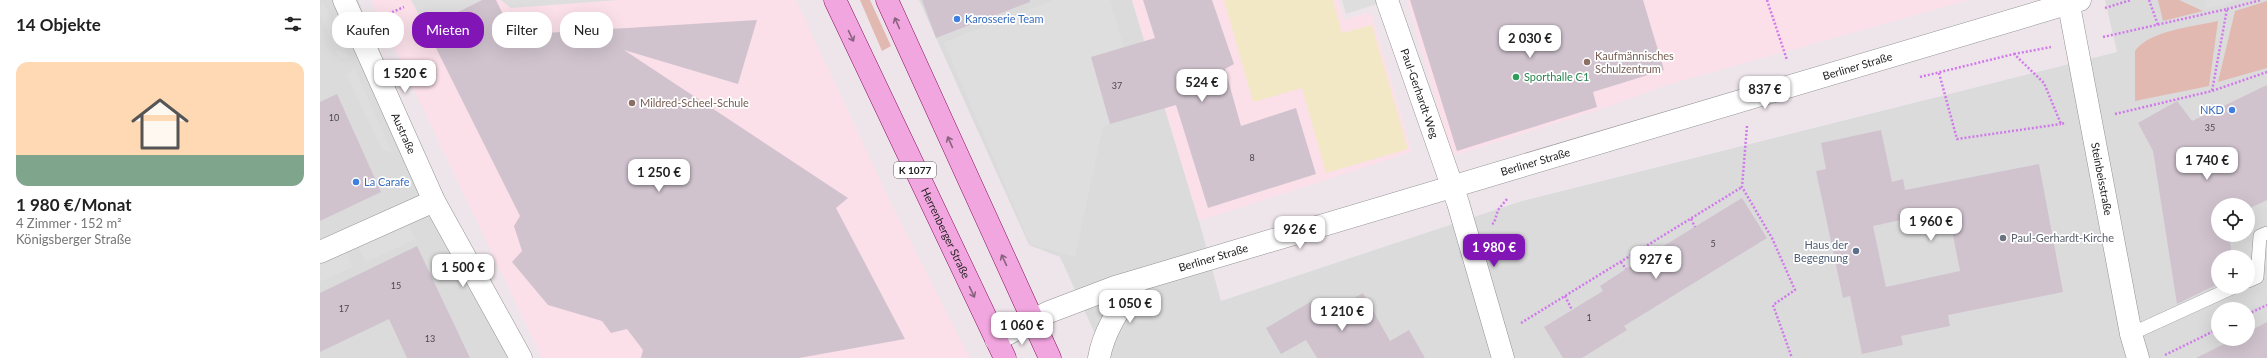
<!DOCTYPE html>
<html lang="de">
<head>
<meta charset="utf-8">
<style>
	:root { --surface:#fff; --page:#f2f2f2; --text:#222; --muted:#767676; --accent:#8115b6 }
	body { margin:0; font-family:Lato,sans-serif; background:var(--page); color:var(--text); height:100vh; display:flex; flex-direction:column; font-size:15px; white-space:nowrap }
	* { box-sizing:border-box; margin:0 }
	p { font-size:13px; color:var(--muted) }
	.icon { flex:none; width:22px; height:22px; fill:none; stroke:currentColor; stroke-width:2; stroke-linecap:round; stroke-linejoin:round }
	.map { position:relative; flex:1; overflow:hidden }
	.drawer { display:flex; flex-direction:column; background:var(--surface); width:320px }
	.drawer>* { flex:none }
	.guide { position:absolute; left:12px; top:12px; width:380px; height:36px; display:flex; gap:8px }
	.buttons { position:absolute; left:1891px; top:198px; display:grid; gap:8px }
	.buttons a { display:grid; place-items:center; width:44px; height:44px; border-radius:50%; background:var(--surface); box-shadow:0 4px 16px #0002; font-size:20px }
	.price { position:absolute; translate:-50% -34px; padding:0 9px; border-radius:8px; background:#fff; color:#222; font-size:13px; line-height:26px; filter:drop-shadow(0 1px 2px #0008) }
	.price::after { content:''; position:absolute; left:50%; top:24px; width:12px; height:9px; margin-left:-6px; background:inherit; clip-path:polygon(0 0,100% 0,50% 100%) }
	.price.on { background:var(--accent); color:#fff }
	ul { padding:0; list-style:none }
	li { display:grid; align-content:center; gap:8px; height:212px; padding:0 16px }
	li span { display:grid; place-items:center; height:124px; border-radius:12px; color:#555 }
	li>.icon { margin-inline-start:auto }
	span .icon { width:72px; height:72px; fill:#fffc; stroke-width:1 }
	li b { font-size:17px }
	h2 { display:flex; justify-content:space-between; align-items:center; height:48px; padding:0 16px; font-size:17px }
	.tag { padding:0 14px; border-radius:16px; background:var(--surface); box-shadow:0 4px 16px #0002; font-size:14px; line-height:36px }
	.tag.on { background:var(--accent); color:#fff }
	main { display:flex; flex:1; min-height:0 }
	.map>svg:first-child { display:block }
	.residential { fill:#dbdbdc; fill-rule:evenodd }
	.education { fill:#fbe0e9 }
	.grass { fill:#e2b9b0 }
	.park { fill:#f3e8c6 }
	.parking { fill:#dedede }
	.building { fill:#d0c3ce; fill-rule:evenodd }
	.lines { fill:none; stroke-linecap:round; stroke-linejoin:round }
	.service-casing { stroke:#929292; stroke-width:14 }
	.minor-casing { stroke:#929292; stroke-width:23 }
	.tertiary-casing { stroke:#929292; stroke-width:23 }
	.primary-casing { stroke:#87105f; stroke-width:23 }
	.path { stroke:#d179eb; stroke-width:2.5; stroke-dasharray:2 2; stroke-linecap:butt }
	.service { stroke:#fff; stroke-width:13 }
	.minor { stroke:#fff; stroke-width:22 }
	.tertiary { stroke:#fff; stroke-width:22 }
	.primary { stroke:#f2a6df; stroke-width:22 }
	.oneway { stroke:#88627e }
	.shop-dot { fill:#3f7fe0; stroke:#fff; stroke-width:1.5 }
	.education-dot { fill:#8d6e63; stroke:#fff; stroke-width:1.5 }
	.leisure-dot { fill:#2e9e5b; stroke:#fff; stroke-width:1.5 }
	.worship-dot { fill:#6b7280; stroke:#fff; stroke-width:1.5 }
	.service-dot { fill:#5c6f8a; stroke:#fff; stroke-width:1.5 }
	.labels { text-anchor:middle; stroke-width:3.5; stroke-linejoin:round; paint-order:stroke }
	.number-label { font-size:9px; fill:#4a474a }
	.shield { fill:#fff; stroke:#626262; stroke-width:1 }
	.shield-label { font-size:10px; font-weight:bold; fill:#1e1e1e }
	.shop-label { font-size:11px; fill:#366cbe; stroke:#fff; text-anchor:start }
	.education-label { font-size:11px; fill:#785e54; stroke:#fff; text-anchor:start }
	.street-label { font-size:11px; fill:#1e1e1e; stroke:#fff }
	.leisure-label { font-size:11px; fill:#27864d; stroke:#fff; text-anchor:start }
	.worship-label { font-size:11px; fill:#5b616d; stroke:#fff; text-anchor:start }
	.service-label { font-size:11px; fill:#4e5e75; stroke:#fff; text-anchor:end }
</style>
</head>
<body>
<main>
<section class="drawer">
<h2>14 Objekte<svg class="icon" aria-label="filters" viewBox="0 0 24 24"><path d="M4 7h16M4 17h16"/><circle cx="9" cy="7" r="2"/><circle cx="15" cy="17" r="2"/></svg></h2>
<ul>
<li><span style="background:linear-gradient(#ffd9b3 75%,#7fa58c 0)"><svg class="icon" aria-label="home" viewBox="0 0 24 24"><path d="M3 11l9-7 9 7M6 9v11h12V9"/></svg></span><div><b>1 980 €/Monat</b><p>4 Zimmer · 152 m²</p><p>Königsberger Straße</p></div></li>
</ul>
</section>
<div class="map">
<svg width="1947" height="358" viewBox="0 0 1947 358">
	<rect width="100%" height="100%" fill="#eee5eb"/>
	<g class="residential">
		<polygon points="0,0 38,0 123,197 211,358 0,358"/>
		<path d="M599,0h213l67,221 22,80 301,-100 595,-149 -12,-52h162v358h-1161l-46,-101 -31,-12zM1898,205h30v30h-30zM1898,257h30v30h-30zM1898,309h30v30h-30z"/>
	</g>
	<g class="education">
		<polygon points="51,0 476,0 572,205 650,358 222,358"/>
		<polygon points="812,0 1018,0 1024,20 1051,12 1092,152 879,221"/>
		<polygon points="1087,0 1649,0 1350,84 1278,110 1132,156"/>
	</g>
	<g class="grass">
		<polygon points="540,0 550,0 571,46 562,51"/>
		<polygon points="1838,0 1859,0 1883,11 1843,21"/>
		<polygon points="1947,1 1947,68 1898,82 1915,11"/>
		<path d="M1898,21l-9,65 -74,15v-50c13,-20 60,-25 83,-30z"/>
	</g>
	<polygon class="park" points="904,0 1013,0 1022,33 1052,25 1088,149 1006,173 982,88 933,102"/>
	<g class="parking">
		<polygon points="91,0 162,0 106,28"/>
		<polygon points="181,0 298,0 191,8"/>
		<polygon points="734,0 790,0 823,114 783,127 755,257 710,244 624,42"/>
		<polygon points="1022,0 1069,0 1026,14"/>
		<polygon points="1884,0 1919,0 1886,9"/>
		<polygon points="3,2 29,58 19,58 0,15 0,8"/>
		<polygon points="34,67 72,152 62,150 27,76"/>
		<polygon points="88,223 96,239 46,262 37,244"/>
		<polygon points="25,249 32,267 0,282 0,260"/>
	</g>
	<g class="building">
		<polygon points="162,0 176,0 193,35 437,20 418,84 304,50 528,198 516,208 585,339 479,358 321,358 323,350 307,329 291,333 282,321 228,305 192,262 202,251 194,226 200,216 106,28"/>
		<polygon points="602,0 710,0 710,2 616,38"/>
		<polygon points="823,0 892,0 914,64 905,69 921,126 976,108 996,174 888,208 856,105 790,124 771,57 835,38"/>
		<polygon points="1090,0 1323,0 1344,70 1273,92 1277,107 1137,151"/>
		<polygon points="1947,85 1947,200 1928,209 1928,205 1898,205 1898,235 1909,235 1912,257 1898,257 1898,284 1857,304 1833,151 1818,123 1857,101 1872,121"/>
		<polygon points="17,94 61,192 0,221 0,102"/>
		<path d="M1561,130l11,52 11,-3 2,11 134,-26 24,128 -115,23 2,11 -49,10 2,9 -41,9 -12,-58 -7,2 -27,-127 10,-2 -5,-26zM1628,210l12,61 -74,16 -13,-61z"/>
		<polygon points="1422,198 1447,238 1304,326 1307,330 1262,358 1243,358 1224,327 1283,291 1280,286 1306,269"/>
		<polygon points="97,246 150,358 87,358 69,319 0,352 0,293"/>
		<polygon points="1043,293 1070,341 1089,330 1105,358 997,358 986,340 961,354 946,328 997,298 1002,307 1013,300 1017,308"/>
		<polygon points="1947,322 1947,358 1876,358 1914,339 1928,339 1928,332"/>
	</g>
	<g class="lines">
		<defs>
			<g id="service">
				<polyline points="1928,281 1937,277 1940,236 1947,233"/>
				<polyline points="1811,334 1914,287"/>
			</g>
			<g id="minor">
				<path id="s1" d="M24,0l90,201 87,157"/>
				<path id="s2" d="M1067,0l71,203 45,155"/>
				<path id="s3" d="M1748,0l63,334 7,24"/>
				<polyline points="0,252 114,201"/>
			</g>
			<g id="tertiary">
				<path id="s4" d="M676,340l53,-28 66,-25 965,-287"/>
				<path d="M779,358c5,-29 23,-53 39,-77"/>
			</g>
			<g id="primary">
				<path id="s5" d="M515,0l170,358"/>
				<polyline points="567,0 730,358"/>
			</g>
		</defs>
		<use href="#service" class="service-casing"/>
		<use href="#minor" class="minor-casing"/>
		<use href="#tertiary" class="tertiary-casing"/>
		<use href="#primary" class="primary-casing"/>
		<g class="path">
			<polyline points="1447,0 1467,60"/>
			<polyline points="1829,0 1838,25"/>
			<polyline points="1785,8 1811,0"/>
			<polyline points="1907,9 1941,0"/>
			<polyline points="61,17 84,7"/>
			<polyline points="1783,37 1907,9 1892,91"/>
			<polyline points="1694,54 1731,47"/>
			<polyline points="1619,73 1637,139 1741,124"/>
			<polyline points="1600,77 1694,54 1724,83 1741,124 1745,123"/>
			<polyline points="1795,114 1892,91 1947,72"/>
			<polyline points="1427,126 1422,187 1452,238 1475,290 1453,305 1472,358"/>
			<polyline points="1371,219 1375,227"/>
			<polyline points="1172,224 1174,223 1178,210 1187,199"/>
			<polyline points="1301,262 1306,269"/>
			<polyline points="1245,296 1252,310"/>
			<polyline points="1928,314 1947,305"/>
			<polyline points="1201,323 1422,187"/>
			<polyline points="1845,355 1898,329"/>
		</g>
		<use href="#service" class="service"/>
		<use href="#minor" class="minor"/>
		<use href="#tertiary" class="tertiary"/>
		<use href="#primary" class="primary"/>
	</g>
	<defs><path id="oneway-shaft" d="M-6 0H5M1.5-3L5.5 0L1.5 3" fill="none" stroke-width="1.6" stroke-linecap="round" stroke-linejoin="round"/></defs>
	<g class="oneway">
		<use href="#oneway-shaft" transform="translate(577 23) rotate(-114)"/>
		<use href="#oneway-shaft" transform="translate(531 36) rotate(65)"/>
		<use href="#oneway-shaft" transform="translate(630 142) rotate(-114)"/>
		<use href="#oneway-shaft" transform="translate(684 260) rotate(-115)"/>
		<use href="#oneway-shaft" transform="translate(652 292) rotate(65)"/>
	</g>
	<g class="shop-dot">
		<circle cx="637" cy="19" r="4"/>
		<circle cx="1912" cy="110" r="4"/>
		<circle cx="36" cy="182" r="4"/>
	</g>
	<g class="education-dot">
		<circle cx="1267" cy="62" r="4"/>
		<circle cx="312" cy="103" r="4"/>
	</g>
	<circle class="leisure-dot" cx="1196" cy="77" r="4"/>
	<circle class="worship-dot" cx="1683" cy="238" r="4"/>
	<circle class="service-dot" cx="1536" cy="251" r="4"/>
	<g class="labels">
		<g class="number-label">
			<text x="797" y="89">37</text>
			<text x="14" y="121">10</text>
			<text x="1890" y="131">35</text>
			<text x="932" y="161">8</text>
			<text x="1393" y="247">5</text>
			<text x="76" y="289">15</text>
			<text x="24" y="312">17</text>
			<text x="1269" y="321">1</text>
			<text x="110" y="342">13</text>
		</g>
		<rect class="shield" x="574" y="162" width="42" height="16" rx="3"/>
		<g class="shield-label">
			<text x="595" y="174">K 1077</text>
		</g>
		<g class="shop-label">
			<text x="645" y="23">Karosserie Team</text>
			<text x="1904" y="114" text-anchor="end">NKD</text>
			<text x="44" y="186">La Carafe</text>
		</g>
		<g class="education-label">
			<text x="1275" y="60">Kaufmännisches<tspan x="1275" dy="13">Schulzentrum</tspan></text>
			<text x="320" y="107">Mildred-Scheel-Schule</text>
		</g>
		<g class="street-label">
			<text dy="4" stroke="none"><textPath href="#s4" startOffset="905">Berliner Straße</textPath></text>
			<text dy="4" stroke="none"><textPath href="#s2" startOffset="99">Paul-Gerhardt-Weg</textPath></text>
			<text dy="4" stroke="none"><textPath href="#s1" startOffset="146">Austraße</textPath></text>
			<text dy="4" stroke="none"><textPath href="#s4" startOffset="569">Berliner Straße</textPath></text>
			<text dy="4" stroke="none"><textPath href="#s3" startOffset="182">Steinbeisstraße</textPath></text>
			<text dy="4" stroke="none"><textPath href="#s5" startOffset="258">Herrenberger Straße</textPath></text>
			<text dy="4" stroke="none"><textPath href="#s4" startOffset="233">Berliner Straße</textPath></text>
		</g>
		<g class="leisure-label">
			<text x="1204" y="81">Sporthalle C1</text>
		</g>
		<g class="worship-label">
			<text x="1691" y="242">Paul-Gerhardt-Kirche</text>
		</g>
		<g class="service-label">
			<text x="1528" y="249">Haus der<tspan x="1528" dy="13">Begegnung</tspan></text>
		</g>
	</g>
</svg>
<div class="buttons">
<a><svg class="icon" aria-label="locate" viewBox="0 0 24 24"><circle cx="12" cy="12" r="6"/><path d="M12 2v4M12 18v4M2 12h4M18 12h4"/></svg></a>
<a>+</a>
<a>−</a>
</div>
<b class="price" style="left:1210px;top:59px">2 030 €</b>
<b class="price" style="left:85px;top:94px">1 520 €</b>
<b class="price" style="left:882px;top:103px">524 €</b>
<b class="price" style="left:1445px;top:110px">837 €</b>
<b class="price" style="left:1887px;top:181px">1 740 €</b>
<b class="price" style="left:339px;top:193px">1 250 €</b>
<b class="price" style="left:1611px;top:242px">1 960 €</b>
<b class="price" style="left:980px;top:250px">926 €</b>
<b class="price on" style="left:1174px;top:268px">1 980 €</b>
<b class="price" style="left:1336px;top:280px">927 €</b>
<b class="price" style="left:143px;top:288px">1 500 €</b>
<b class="price" style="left:810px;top:324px">1 050 €</b>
<b class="price" style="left:1022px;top:332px">1 210 €</b>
<b class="price" style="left:702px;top:346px">1 060 €</b>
<div class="guide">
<a class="tag">Kaufen</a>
<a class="tag on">Mieten</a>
<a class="tag">Filter</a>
<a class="tag">Neu</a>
</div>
</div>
</main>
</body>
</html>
